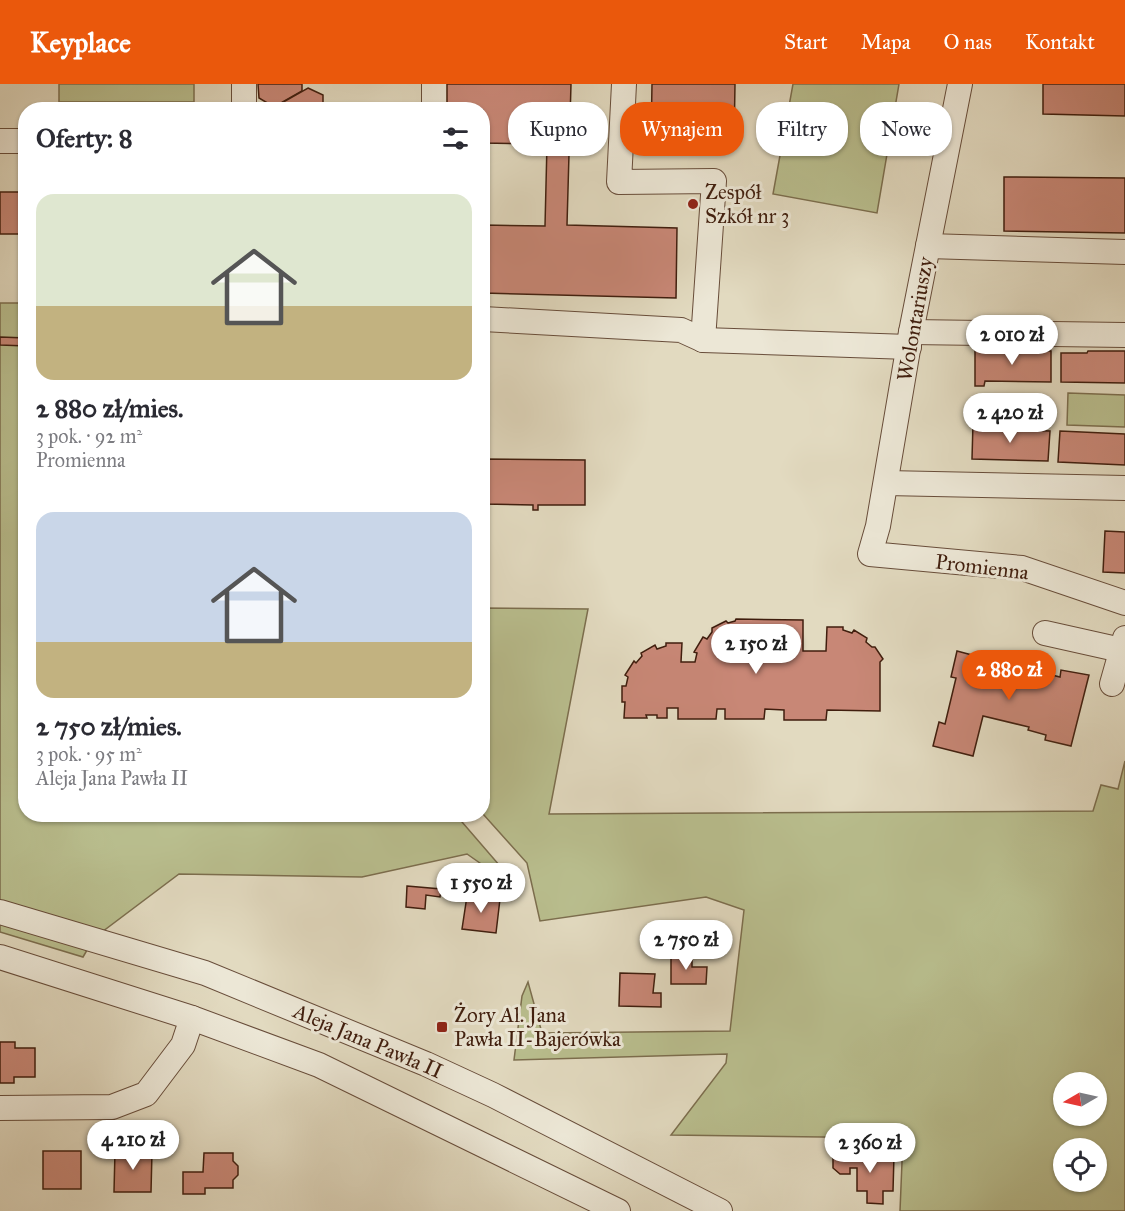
<!DOCTYPE html>
<html lang="pl">
<head>
<meta charset="utf-8">
<style>
	:root { --surface:#fff; --page:#f7f7f7; --text:#2b2b33; --muted:#7c7c81; --accent:#ea580c }
	body { margin:0; font-family:"IM FELL Great Primer",serif; background:var(--page); color:var(--text); height:100vh; display:flex; flex-direction:column; font-size:22px; white-space:nowrap }
	* { box-sizing:border-box; margin:0 }
	p { font-size:20px; color:var(--muted) }
	.icon { flex:none; width:33px; height:33px; fill:none; stroke:currentColor; stroke-width:2; stroke-linecap:round; stroke-linejoin:round }
	.map { position:relative; flex:1; overflow:hidden }
	.panel { position:absolute; left:18px; top:18px; width:472px; height:720px; display:flex; flex-direction:column; background:var(--surface); border-radius:24px; box-shadow:0 2px 4px #0004 }
	.panel>* { flex:none }
	.banner { position:absolute; left:508px; top:18px; width:526px; height:54px; display:flex; gap:12px }
	.needle { width:39px; rotate:261deg }
	.buttons { position:absolute; left:1053px; top:988px; display:grid; gap:12px }
	.buttons a { display:grid; place-items:center; width:54px; height:54px; border-radius:50%; background:var(--surface); box-shadow:0 2px 4px #0004; font-size:30px }
	.price { position:absolute; translate:-50% -51px; padding:0 14px; border-radius:21px; background:#fff; color:#222; font-size:20px; line-height:39px; filter:drop-shadow(0 2px 3px #0008) }
	.price::after { content:''; position:absolute; left:50%; top:36px; width:18px; height:14px; margin-left:-9px; background:inherit; clip-path:polygon(0 0,100% 0,50% 100%) }
	.price.on { background:var(--accent); color:#fff }
	ul { padding:0; list-style:none }
	li { display:grid; align-content:center; gap:12px; height:318px; padding:0 18px }
	li span { display:grid; place-items:center; height:186px; border-radius:18px; color:#555 }
	li>.icon { margin-inline-start:auto }
	span .icon { width:108px; height:108px; fill:#fffc; stroke-width:1 }
	li b { font-size:26px }
	h2 { display:flex; justify-content:space-between; align-items:center; height:72px; padding:0 18px; font-size:26px }
	.pill { padding:0 21px; border-radius:24px; background:var(--surface); box-shadow:0 2px 4px #0004; font-size:21px; line-height:54px }
	.pill.on { background:var(--accent); color:#fff }
	header { display:flex; align-items:center; gap:36px; box-sizing:border-box; height:84px; padding:0 30px; background:var(--accent); color:#fff }
	header strong { font-size:28px }
	nav { display:flex; gap:33px; margin-inline-start:auto; font-size:21px }
	.map>svg:first-child { display:block }
	.green { fill:#b9be8e; stroke:#7c6e4e; stroke-width:1.5; fill-rule:evenodd }
	.building { fill:#c88776; stroke:#401e0e; stroke-width:1.5 }
	.lines { fill:none; stroke-linecap:round; stroke-linejoin:round }
	.minor-casing { stroke:#684d3a; stroke-width:26 }
	.minor { stroke:#ece7d6; stroke-width:24 }
	.poi-dot { fill:#8f2418; stroke:#ece7d6; stroke-width:2 }
	.labels { text-anchor:middle; stroke-width:6; stroke-linejoin:round; paint-order:stroke }
	.poi-label { font-size:21px; fill:#401e0e; stroke:#ece7d6; text-anchor:start }
	.street-label { font-size:21px; fill:#401e0e; stroke:#ece7d6 }
</style>
</head>
<body>
<header>
<strong>Keyplace</strong>
<nav><a>Start</a><a>Mapa</a><a>O nas</a><a>Kontakt</a></nav>
</header>
<div class="map">
<svg width="1125" height="1127" viewBox="0 0 1125 1127">
	<rect width="100%" height="100%" fill="#e2dac0"/>
	<filter id="stains"><feTurbulence type="fractalNoise" baseFrequency=".00333" numOctaves="4"/><feColorMatrix values="0 0 0 0 .2 0 0 0 0 .09 0 0 0 0 .02 0 0 0 .5 -.17"/></filter>
	<radialGradient id="worn" r=".72"><stop offset=".6" stop-color="#630" stop-opacity="0"/><stop offset="1" stop-color="#630" stop-opacity=".3"/></radialGradient>
	<g class="green">
		<rect x="59" y="0" width="135" height="18"/>
		<polygon points="793,0 899,0 877,129 773,110"/>
		<polygon points="0,219 25,219 26,730 456,731 513,797 484,800 487,784 467,770 362,793 179,790 94,854 83,873 0,848"/>
		<polygon points="1068,309 1125,311 1125,343 1067,341"/>
		<path d="M483,524l105,1 -39,205 544,-3 8,-26 17,4 7,-28v450h-225l3,-73 -232,-3 55,-72 1,-9 -213,6 8,-64 6,-14 14,51 188,-2 14,-121 -38,-13 -166,24 -13,-58 -44,-49zM1064,999h32v33h-32zM1064,1065h32v33h-32z"/>
	</g>
	<g class="building">
		<polygon points="258,0 302,0 302,7 274,23 259,14"/>
		<polygon points="447,0 571,0 567,141 677,144 676,214 483,209 483,141 545,142 547,60 483,59 483,26 447,26"/>
		<polygon points="652,0 735,0 734,60 651,58"/>
		<polygon points="1043,0 1125,0 1125,32 1043,30"/>
		<polygon points="308,4 323,11 323,26 278,26 278,21"/>
		<polygon points="1004,93 1125,94 1125,149 1004,147"/>
		<rect x="0" y="108" width="26" height="42"/>
		<polygon points="0,253 26,254 26,262 0,261"/>
		<polygon points="975,266 1051,267 1051,298 985,297 984,302 975,302"/>
		<polygon points="1088,267 1125,267 1125,299 1061,298 1061,269 1087,269"/>
		<polygon points="973,339 983,340 984,345 1050,347 1048,377 972,375"/>
		<polygon points="1060,347 1125,350 1125,381 1058,378"/>
		<polygon points="483,375 585,376 585,421 538,421 538,426 533,426 533,421 483,420"/>
		<polygon points="1105,447 1125,448 1125,489 1103,488"/>
		<polygon points="736,535 803,536 803,567 826,567 827,543 843,543 843,546 852,549 854,546 867,554 866,558 872,563 875,563 883,575 880,578 880,627 827,626 826,636 784,636 784,626 765,625 764,635 725,635 725,625 717,625 716,635 678,635 678,624 667,624 667,634 657,634 657,631 646,631 647,634 624,634 625,618 622,618 622,602 626,602 628,593 625,591 634,577 636,579 642,572 641,569 655,561 657,565 666,562 666,559 682,559 681,578 695,578 697,569 694,568 703,553 707,555 712,548 712,544 726,537 728,539 735,537"/>
		<polygon points="957,567 987,575 989,569 1009,573 1007,580 1060,593 1061,586 1089,591 1071,662 1045,656 1046,651 1028,646 1029,643 983,632 973,672 933,662 939,638 945,640 956,594 951,593"/>
		<polygon points="407,802 441,805 440,813 426,811 425,825 406,823"/>
		<polygon points="467,812 500,815 496,849 462,845"/>
		<polygon points="671,870 692,870 692,883 707,883 706,900 671,900"/>
		<polygon points="620,889 655,890 653,909 661,909 661,923 619,922"/>
		<polygon points="0,958 15,958 15,964 35,964 35,993 14,993 14,999 0,999"/>
		<polygon points="125,1060 133,1060 134,1068 152,1068 151,1108 114,1108 115,1067 125,1067"/>
		<rect x="43" y="1067" width="38" height="38"/>
		<polygon points="204,1069 233,1069 233,1077 238,1082 238,1091 233,1096 233,1104 205,1104 205,1110 183,1110 183,1088 203,1088"/>
		<polygon points="858,1070 894,1071 893,1107 883,1107 883,1120 867,1119 867,1107 857,1107 857,1084 850,1084 850,1090 840,1090 833,1084 833,1073 858,1073"/>
	</g>
	<g class="lines">
		<defs>
			<g id="minor">
				<polyline points="244,0 244,26"/>
				<polyline points="624,0 619,98 714,97 703,256"/>
				<polyline points="960,0 911,248 878,442 870,470 1022,484 1125,519"/>
				<polyline points="434,26 434,0"/>
				<polyline points="0,57 26,57"/>
				<polyline points="928,162 1125,168"/>
				<polyline points="483,235 681,246 703,256 909,263"/>
				<polyline points="911,248 1125,251"/>
				<polyline points="886,399 1125,404"/>
				<polyline points="1045,549 1121,566"/>
				<polyline points="1112,600 1125,554"/>
				<polyline points="0,828 205,889 426,980 493,1011 720,1127"/>
				<polyline points="0,873 192,934 319,981 618,1127"/>
				<polyline points="0,1024 112,1023 146,1010 183,961 192,934"/>
			</g>
		</defs>
		<use href="#minor" class="minor-casing"/>
		<use href="#minor" class="minor"/>
	</g>
	<g class="poi-dot">
		<circle cx="693" cy="120" r="6"/>
		<rect x="436" y="937" width="12" height="12" rx="3"/>
	</g>
	<g class="labels">
		<g class="poi-label">
			<text x="705" y="115">Zespół<tspan x="705" dy="24">Szkół nr 3</tspan></text>
			<text x="454" y="938">Żory Al. Jana<tspan x="454" dy="24">Pawła II-Bajerówka</tspan></text>
		</g>
		<g class="street-label">
			<text transform="translate(915 235) rotate(-80)" y="7">Wolontariuszy</text>
			<text transform="translate(982 483) rotate(7)" y="7">Promienna</text>
			<text transform="translate(368 957) rotate(23)" y="7">Aleja Jana Pawła II</text>
		</g>
	</g>
	<rect width="100%" height="100%" filter="url(#stains)"/>
	<rect width="100%" height="100%" fill="url(#worn)"/>
</svg>
<div class="buttons">
<a><svg class="needle" viewBox="-14 -14 28 28"><path d="M0-13l5 13h-10z" fill="#e53935"/><path d="M0 13l5-13h-10z" fill="#7c7c81"/></svg></a>
<a><svg class="icon" aria-label="locate" viewBox="0 0 24 24"><circle cx="12" cy="12" r="6"/><path d="M12 2v4M12 18v4M2 12h4M18 12h4"/></svg></a>
</div>
<b class="price" style="left:1012px;top:282px">2 010 zł</b>
<b class="price" style="left:1010px;top:360px">2 420 zł</b>
<b class="price" style="left:756px;top:591px">2 150 zł</b>
<b class="price on" style="left:1009px;top:617px">2 880 zł</b>
<b class="price" style="left:481px;top:830px">1 550 zł</b>
<b class="price" style="left:686px;top:887px">2 750 zł</b>
<b class="price" style="left:133px;top:1087px">4 210 zł</b>
<b class="price" style="left:870px;top:1090px">2 360 zł</b>
<div class="banner">
<a class="pill">Kupno</a>
<a class="pill on">Wynajem</a>
<a class="pill">Filtry</a>
<a class="pill">Nowe</a>
</div>
<section class="panel">
<h2>Oferty: 8<svg class="icon" aria-label="filters" viewBox="0 0 24 24"><path d="M4 7h16M4 17h16"/><circle cx="9" cy="7" r="2"/><circle cx="15" cy="17" r="2"/></svg></h2>
<ul>
<li><span style="background:linear-gradient(#dfe7d0 60%,#c2b280 0)"><svg class="icon" aria-label="home" viewBox="0 0 24 24"><path d="M3 11l9-7 9 7M6 9v11h12V9"/></svg></span><div><b>2 880 zł/mies.</b><p>3 pok. · 92 m²</p><p>Promienna</p></div></li>
<li><span style="background:linear-gradient(#c9d6e8 70%,#c2b280 0)"><svg class="icon" aria-label="home" viewBox="0 0 24 24"><path d="M3 11l9-7 9 7M6 9v11h12V9"/></svg></span><div><b>2 750 zł/mies.</b><p>3 pok. · 95 m²</p><p>Aleja Jana Pawła II</p></div></li>
</ul>
</section>
</div>
</body>
</html>
